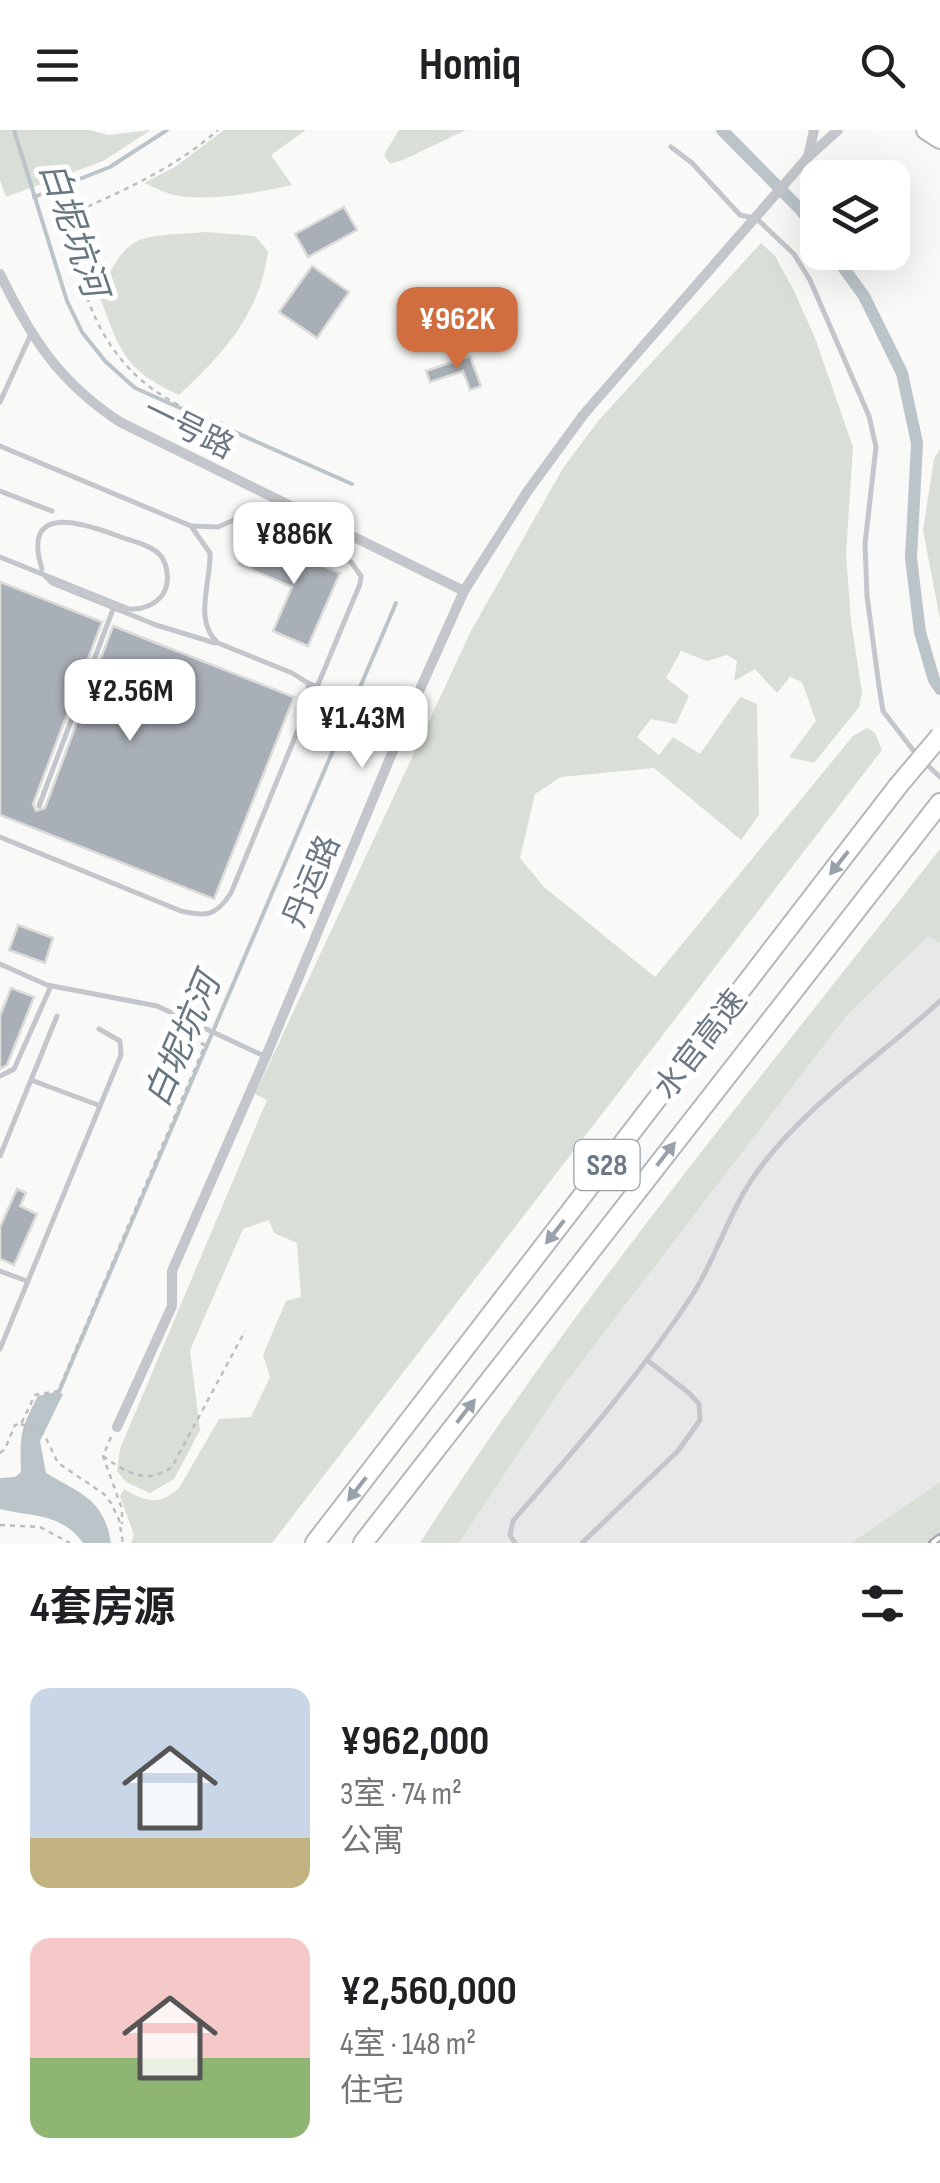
<!DOCTYPE html>
<html lang="zh">
<head>
<meta charset="utf-8">
<style>
	:root { --surface:#fff; --page:#f2f2f2; --text:#202124; --muted:#757577; --accent:#d16e40 }
	body { margin:0; font-family:"Sofia Sans Condensed","Noto Sans SC",sans-serif; background:var(--page); color:var(--text); height:100vh; display:flex; flex-direction:column; font-size:38px; white-space:nowrap }
	* { box-sizing:border-box; margin:0 }
	p { font-size:32px; color:var(--muted) }
	.icon { flex:none; width:55px; height:55px; fill:none; stroke:currentColor; stroke-width:2; stroke-linecap:round; stroke-linejoin:round }
	.map { position:relative; height:1413px; overflow:hidden }
	.side { display:flex; flex-direction:column; background:var(--surface); flex:1 }
	.side>* { flex:none }
	.tools { position:absolute; left:800px; top:30px; display:grid; gap:20px }
	.tools a { display:grid; place-items:center; width:110px; height:110px; border-radius:20px; background:var(--surface); box-shadow:0 10px 40px #0002; font-size:50px }
	.price { position:absolute; translate:-50% -85px; padding:0 22px; border-radius:20px; background:#fff; color:#222; font-size:32px; line-height:65px; filter:drop-shadow(0 2px 5px #0008) }
	.price::after { content:''; position:absolute; left:50%; top:60px; width:30px; height:22px; margin-left:-15px; background:inherit; clip-path:polygon(0 0,100% 0,50% 100%) }
	.price.active { background:var(--accent); color:#fff }
	ul { padding:0; list-style:none }
	li { display:flex; align-items:center; gap:30px; height:250px; padding:0 30px }
	li span { display:grid; place-items:center; flex:none; width:280px; height:200px; border-radius:20px; color:#555 }
	li>.icon { margin-inline-start:auto }
	span .icon { width:120px; height:120px; fill:#fffc; stroke-width:1 }
	li b { font-size:42px }
	h2 { display:flex; justify-content:space-between; align-items:center; height:120px; padding:0 30px; font-size:42px }
	header { display:flex; justify-content:space-between; align-items:center; height:130px; padding:0 30px; background:var(--surface); font-size:45px; font-weight:700 }
	.map>svg:first-child { display:block }
	.built { fill:#e7e8e8 }
	.green { fill:#d9ded7 }
	.water { fill:#bbc4c9 }
	.lines { fill:none; stroke-linecap:round; stroke-linejoin:round }
	.stream { stroke:#bbc4c9; stroke-width:4 }
	.canal { stroke:#bbc4c9; stroke-width:12 }
	.building { fill:#a9afb6; stroke:#dbdbda; stroke-width:2.5 }
	.trunk-casing { stroke:#b5b8bb; stroke-width:22 }
	.motorway-casing { stroke:#b5b8bb; stroke-width:22 }
	.path { stroke:#bbbec0; stroke-width:2.5; stroke-dasharray:5 5; stroke-linecap:butt }
	.service { stroke:#c3c6ca; stroke-width:5 }
	.minor { stroke:#c3c6ca; stroke-width:10 }
	.trunk { stroke:#fff; stroke-width:18 }
	.motorway { stroke:#fff; stroke-width:18 }
	.rail-casing { stroke:#a3a8ae; stroke-width:8 }
	.rail { stroke:#fff; stroke-width:4; stroke-dasharray:11; stroke-linecap:butt }
	.motorway-bridge-casing { stroke:#b5b8bb; stroke-width:22; stroke-linecap:butt }
	.service-bridge { stroke:#c3c6ca; stroke-width:5 }
	.motorway-bridge { stroke:#fff; stroke-width:18 }
	.oneway { fill:#98a0aa }
	.labels { text-anchor:middle; stroke-width:10; stroke-linejoin:round; paint-order:stroke }
	.shield { fill:#fff; stroke:#98a0aa; stroke-width:2.5 }
	.shield-label { font-size:30px; font-weight:bold; fill:#6c7885 }
	.street-label { font-size:32px; fill:#6c7885; stroke:#fff }
	.water-label { font-size:35px; font-style:italic; fill:#677780; stroke:#fff }
</style>
</head>
<body>
<header><svg class="icon" aria-label="menu" viewBox="0 0 24 24"><path d="M4 6h16M4 12h16M4 18h16"/></svg>Homiq<svg class="icon" aria-label="search" viewBox="0 0 24 24"><circle cx="10" cy="10" r="6"/><path d="M15 15l6 6"/></svg></header>
<div class="map">
<svg width="940" height="1413" viewBox="0 0 940 1413">
	<rect width="100%" height="100%" fill="#f9f9f8"/>
	<polygon class="built" points="928,805 940,813 940,1352 851,1413 459,1413 564,1255 849,883"/>
	<g class="green">
		<polygon points="0,0 90,0 108,5 151,0 103,31 6,67 0,50"/>
		<path d="M224,0h82l-35,25 21,30c-37,8 -80,17 -118,10 -10,-2 -20,-8 -30,-12l31,-16z"/>
		<polygon points="399,0 466,0 403,30 390,34 384,25"/>
		<path d="M206,102l49,4 13,15c-8,63 -45,103 -89,144 -56,-26 -59,-45 -80,-100 30,-66 38,-57 107,-63z"/>
		<path d="M761,113l14,13 19,35 21,47 38,109 -7,107 5,67 11,71 -3,15 -45,56 -25,-6 27,-36 -14,-39 -12,-5 -13,16 -22,-24 -21,12 3,-20 -10,-6 -20,6 -26,-10 -15,27 23,18 -13,28 -25,-5 -14,18 22,18 14,-18 27,17 40,-57 17,7 2,111 -18,25 -87,-72 -93,9 -26,17 -15,64 24,29 111,90 198,-241 14,-8 8,5 7,17 -610,793h-141l3,-8 -14,-39 4,-7c21,13 36,17 55,-1l40,-69 32,-2 19,-40 -7,-22 23,-54 15,-4 -4,-54 -23,-10 -5,-13 -26,9 -53,121 10,80 -26,49 -24,14 -24,-11 -9,-11 3,-22 147,-349 -12,-6 216,-463 92,-163 36,-48z"/>
		<polygon points="940,319 940,489 923,400 934,329"/>
		<path d="M940,719v94l-12,-7 -79,77 -285,372 -105,158h-39c156,-244 342,-466 520,-694z"/>
		<polygon points="940,1352 940,1413 851,1413"/>
	</g>
	<path class="water" d="M55,1262l8,2 -23,47 6,32c35,21 58,26 65,70h-28c-21,-30 -51,-26 -83,-34v-31l15,-1 6,-5c-1,-38 -1,-42 17,-76z"/>
	<g class="lines">
		<g class="stream">
			<polyline points="14,0 67,171 82,202 105,231 135,258 352,354"/>
			<polyline points="34,67 110,37 167,0"/>
			<polyline points="58,1264 396,473"/>
		</g>
		<g class="canal">
			<polyline points="722,0 800,79 818,102"/>
			<polyline points="832,122 864,166 902,243 917,313 911,428 920,502 934,550 940,559"/>
		</g>
	</g>
	<g class="building">
		<polygon points="344,77 357,100 308,127 295,104"/>
		<polygon points="312,136 349,162 317,208 279,182"/>
		<polygon points="470,226 481,256 470,260 463,241 430,252 426,241"/>
		<polygon points="252,406 340,443 308,516 273,501 292,457 239,434"/>
		<polygon points="0,452 102,492 33,674 36,681 45,678 113,496 294,567 214,769 0,685"/>
		<polygon points="18,795 53,808 45,833 9,820"/>
		<polygon points="11,858 34,867 7,935 0,939 0,886"/>
		<polygon points="17,1059 26,1063 20,1076 37,1084 14,1135 0,1129 0,1097"/>
	</g>
	<g class="lines">
		<defs>
			<polyline id="trunk" points="926,0 940,9"/>
			<g id="motorway">
				<polyline points="315,1413 898,656"/>
				<polyline points="363,1413 940,673"/>
			</g>
		</defs>
		<use href="#trunk" class="trunk-casing"/>
		<use href="#motorway" class="motorway-casing"/>
		<g class="path">
			<path d="M209,323l13,-30c-105,-34 -136,-99 -154,-202l1,-6c53,-24 105,-46 149,-85"/>
			<polyline points="21,1294 44,1304 58,1333 104,1364 111,1373 119,1390 123,1413"/>
			<polyline points="111,1307 103,1326 122,1379 122,1394"/>
			<polyline points="0,1323 5,1319 15,1295 21,1294 35,1265 58,1261 205,915 202,914 204,909"/>
			<path d="M103,1326c24,17 43,29 69,11l73,-136"/>
			<polyline points="0,1395 40,1397 70,1413"/>
		</g>
		<g class="service">
			<polyline points="671,17 692,33 740,85 757,89 794,124 810,150 869,286 876,317 865,414 867,466 879,556 883,581 916,624"/>
			<polyline points="0,272 31,204"/>
			<path d="M0,316l191,80 19,27c1,30 -17,68 8,90l74,30 16,10 1,20 -78,190c-15,23 -24,24 -50,18l-181,-74"/>
			<polyline points="0,361 52,381"/>
			<polyline points="191,396 218,397 236,389 351,432 361,446 360,454 317,557"/>
			<polyline points="45,446 52,453 156,495 215,513"/>
			<polyline points="308,553 365,577 400,604"/>
			<polyline points="924,632 940,647"/>
			<polyline points="0,834 47,855 157,876 264,926"/>
			<polyline points="0,946 14,939 51,856"/>
			<polyline points="31,950 98,975"/>
			<polyline points="0,1026 57,886"/>
			<polyline points="0,1141 27,1151"/>
			<polyline points="0,1219 121,925 120,911 99,899"/>
			<path d="M515,1413l-5,-8 3,-14c65,-75 126,-144 180,-227 24,-38 37,-85 64,-122 49,-68 122,-114 183,-171"/>
			<polyline points="582,1413 678,1321 700,1290 699,1274 689,1263 647,1230"/>
		</g>
		<g class="minor">
			<polyline points="814,0 808,27 838,0"/>
			<path d="M0,144c31,64 59,108 120,148l344,169"/>
			<polyline points="117,1297 172,1176 172,1141 266,926 400,604 464,461 527,362 584,284 808,27"/>
		</g>
		<use href="#trunk" class="trunk"/>
		<use href="#motorway" class="motorway"/>
		<defs>
			<polyline id="rail" points="932,1413 940,1407"/>
		</defs>
		<use href="#rail" class="rail-casing"/>
		<use href="#rail" class="rail"/>
		<defs>
			<polyline id="motorway-bridge" points="898,656 940,606"/>
		</defs>
		<use href="#motorway-bridge" class="motorway-bridge-casing"/>
		<g class="service-bridge">
			<path d="M0,427l129,52c12,1 27,-4 34,-15 7,-11 5,-28 -2,-38 -9,-11 -30,-15 -43,-20 -35,-13 -97,-34 -76,33"/>
			<polyline points="39,676 115,474"/>
		</g>
		<use href="#motorway-bridge" class="motorway-bridge"/>
	</g>
	<defs><path id="oneway-solid" d="M-6-.8H1V-3.2L6.5 0L1 3.2V.8H-6Z" transform="scale(2.5)"/></defs>
	<g class="oneway">
		<use href="#oneway-solid" transform="translate(839 733) rotate(128)"/>
		<use href="#oneway-solid" transform="translate(666 1024) rotate(-52)"/>
		<use href="#oneway-solid" transform="translate(555 1102) rotate(128)"/>
		<use href="#oneway-solid" transform="translate(466 1281) rotate(-52)"/>
		<use href="#oneway-solid" transform="translate(357 1359) rotate(128)"/>
	</g>
	<g class="labels">
		<rect class="shield" x="574.5" y="1010" width="65" height="50" rx="8"/>
		<g class="shield-label">
			<text x="607" y="1045">S28</text>
		</g>
		<g class="street-label">
			<text transform="translate(189 298) rotate(26)" y="11">一号路</text>
			<text transform="translate(311 751) rotate(-67)" y="11">丹运路</text>
			<text transform="translate(700 914) rotate(-52)" y="11">水官高速</text>
		</g>
		<g class="water-label">
			<text transform="translate(74 99) rotate(71)" y="12">白坭坑河</text>
			<text transform="translate(182 910) rotate(-67)" y="12">白坭坑河</text>
		</g>
	</g>
</svg>
<div class="tools">
<a><svg class="icon" aria-label="layers" viewBox="0 0 24 24"><path d="M12 4l9 5-9 5-9-5zM3 14l9 5 9-5"/></svg></a>
</div>
<b class="price active" style="left:457px;top:242px">¥962K</b>
<b class="price" style="left:294px;top:457px">¥886K</b>
<b class="price" style="left:130px;top:614px">¥2.56M</b>
<b class="price" style="left:362px;top:641px">¥1.43M</b>
</div>
<section class="side">
<h2>4套房源<svg class="icon" aria-label="filters" viewBox="0 0 24 24"><path d="M4 7h16M4 17h16"/><circle cx="9" cy="7" r="2"/><circle cx="15" cy="17" r="2"/></svg></h2>
<ul>
<li><span style="background:linear-gradient(#c9d6e8 75%,#c2b280 0)"><svg class="icon" aria-label="home" viewBox="0 0 24 24"><path d="M3 11l9-7 9 7M6 9v11h12V9"/></svg></span><div><b>¥962,000</b><p>3室 · 74 m²</p><p>公寓</p></div></li>
<li><span style="background:linear-gradient(#f6c9c9 60%,#8fb573 0)"><svg class="icon" aria-label="home" viewBox="0 0 24 24"><path d="M3 11l9-7 9 7M6 9v11h12V9"/></svg></span><div><b>¥2,560,000</b><p>4室 · 148 m²</p><p>住宅</p></div></li>
</ul>
</section>
</body>
</html>
